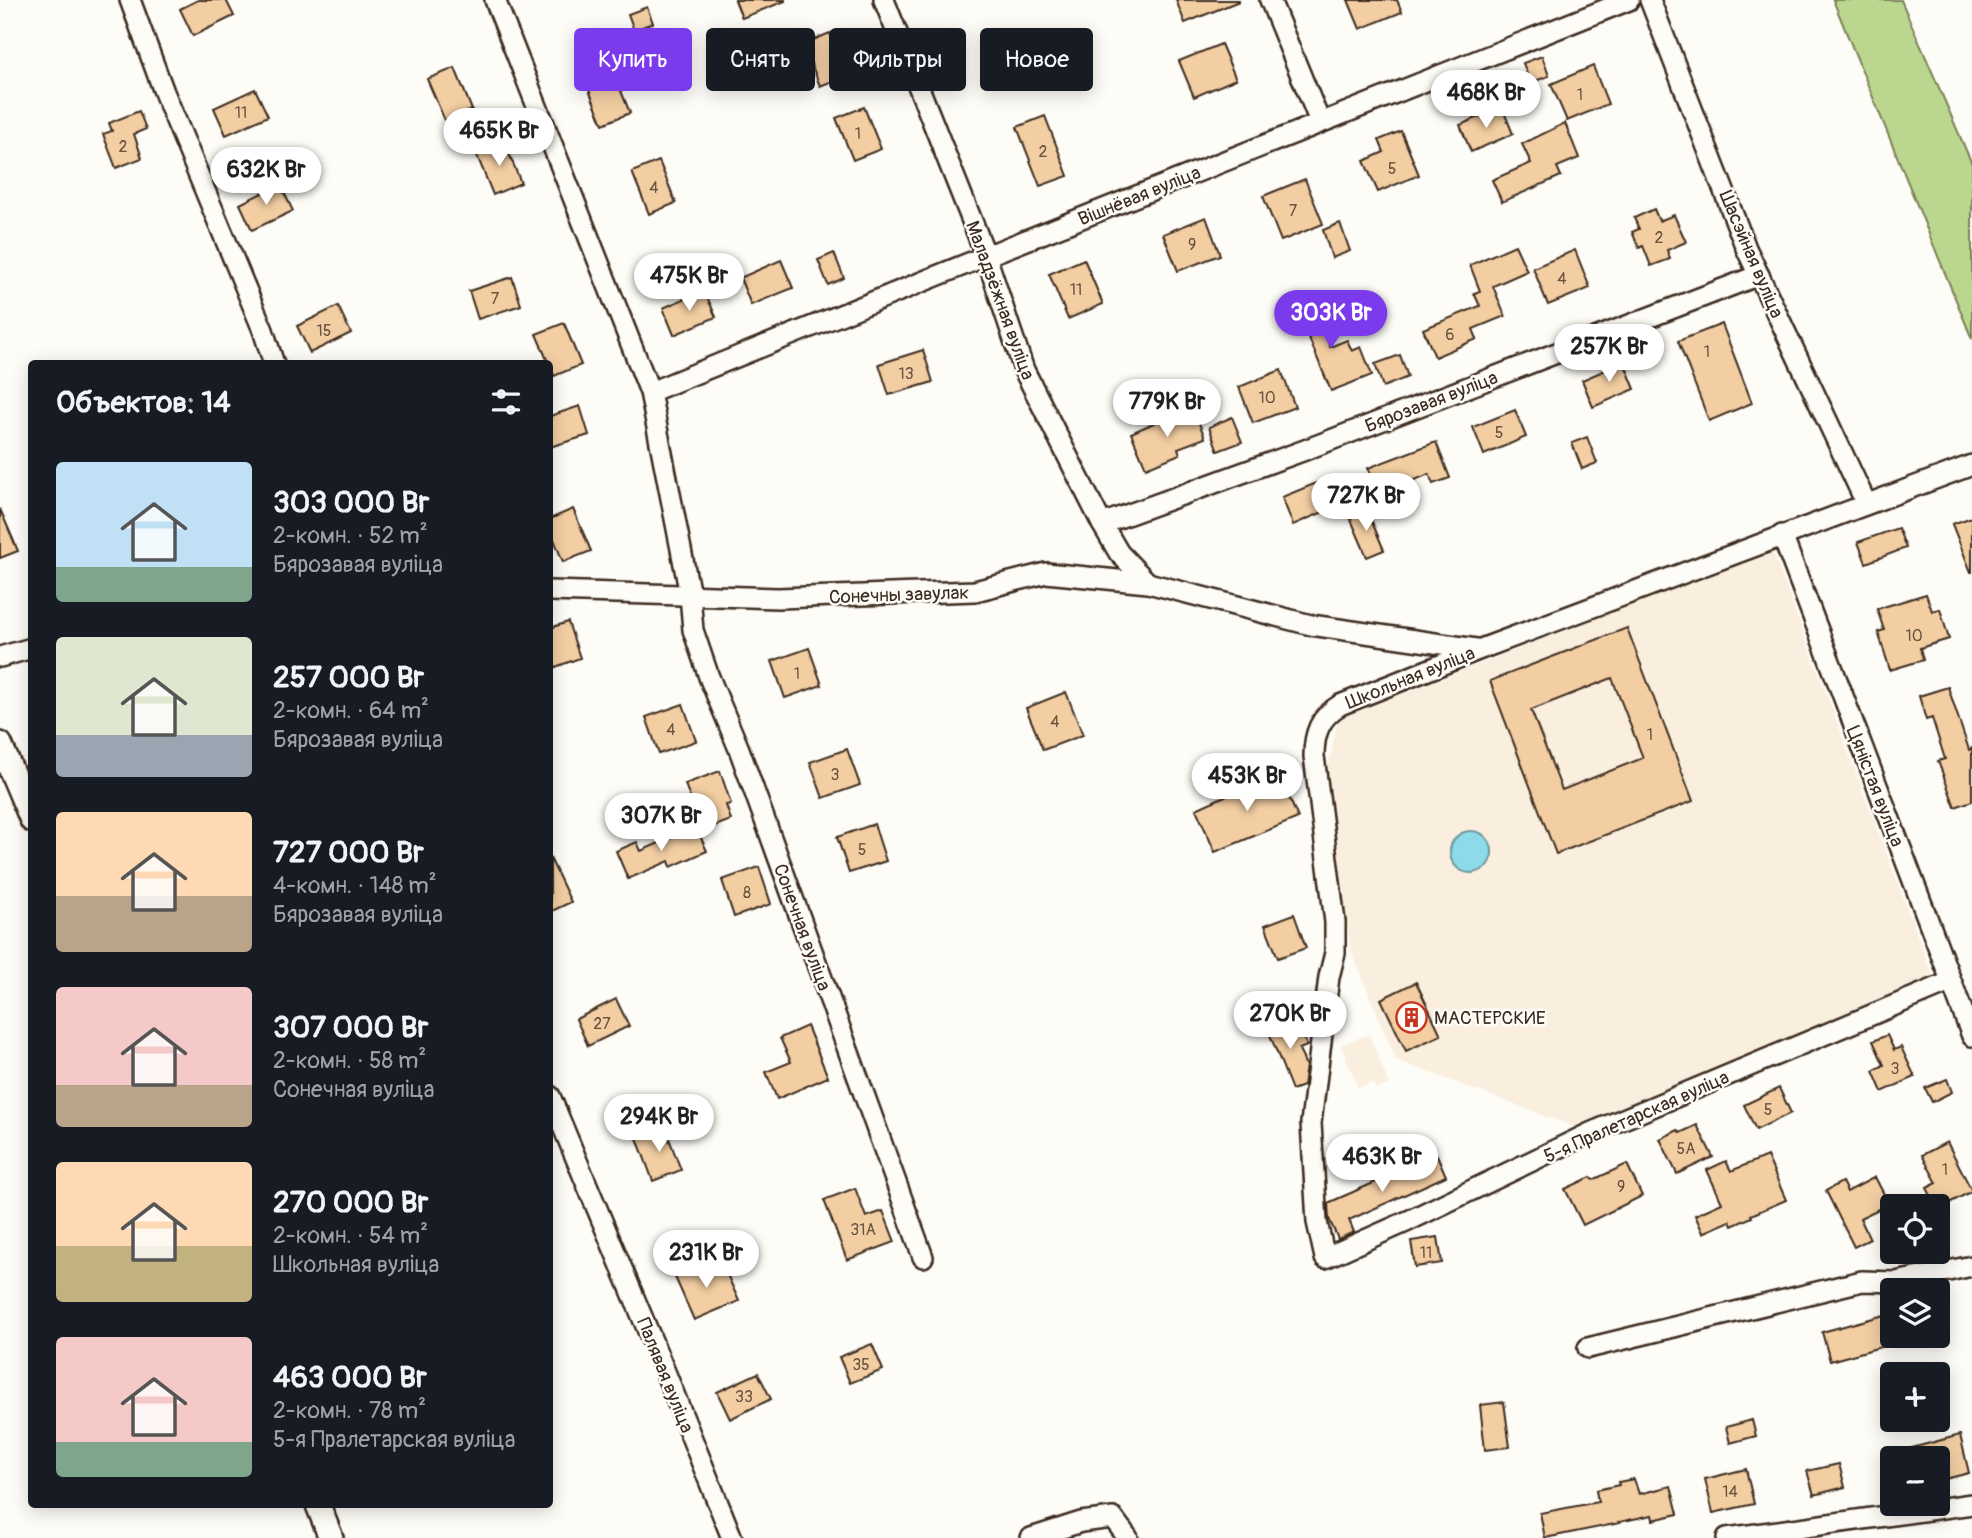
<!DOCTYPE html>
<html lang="ru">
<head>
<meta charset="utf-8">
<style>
	:root { --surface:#171b24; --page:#20242c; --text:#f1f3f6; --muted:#9ea1a6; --accent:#7c3aed }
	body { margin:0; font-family:Pangolin,sans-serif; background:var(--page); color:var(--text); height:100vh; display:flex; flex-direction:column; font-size:26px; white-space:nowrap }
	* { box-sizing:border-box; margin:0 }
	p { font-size:23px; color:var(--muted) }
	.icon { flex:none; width:38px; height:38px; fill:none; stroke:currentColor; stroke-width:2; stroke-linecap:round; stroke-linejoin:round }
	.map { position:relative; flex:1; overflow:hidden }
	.drawer { position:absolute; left:28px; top:360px; width:525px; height:1148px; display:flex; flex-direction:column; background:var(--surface); border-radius:7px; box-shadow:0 4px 18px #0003 }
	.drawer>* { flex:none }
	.guide { position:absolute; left:574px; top:28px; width:665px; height:63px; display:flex; gap:14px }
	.buttons { position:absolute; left:1880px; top:1194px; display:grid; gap:14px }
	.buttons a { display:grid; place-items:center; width:70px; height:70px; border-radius:7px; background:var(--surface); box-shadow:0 4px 18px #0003; font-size:35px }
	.price { position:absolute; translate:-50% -60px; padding:0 16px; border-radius:24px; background:#fff; color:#222; font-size:23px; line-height:46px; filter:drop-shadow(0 2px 4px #0008) }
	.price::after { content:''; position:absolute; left:50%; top:42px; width:21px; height:16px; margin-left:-10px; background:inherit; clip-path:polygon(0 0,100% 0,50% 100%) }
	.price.current { background:var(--accent); color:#fff }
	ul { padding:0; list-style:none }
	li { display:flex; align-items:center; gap:21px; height:175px; padding:0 28px }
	li span { display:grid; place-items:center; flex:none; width:196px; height:140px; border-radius:7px; color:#555 }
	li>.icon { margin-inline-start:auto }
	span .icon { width:84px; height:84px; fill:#fffc; stroke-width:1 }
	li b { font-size:30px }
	h2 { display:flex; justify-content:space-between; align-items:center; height:84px; padding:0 28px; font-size:30px }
	.tag { padding:0 24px; border-radius:7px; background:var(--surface); box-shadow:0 4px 18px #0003; font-size:24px; line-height:63px }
	.tag.current { background:var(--accent); color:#fff }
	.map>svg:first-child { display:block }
	.built { fill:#faeede }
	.green { fill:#bbd78f; stroke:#7b8056; stroke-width:2 }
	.water { fill:#8cdaea; stroke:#6c9498; stroke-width:2 }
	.building { fill:#f3cea3; stroke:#3b2a1e; stroke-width:2; fill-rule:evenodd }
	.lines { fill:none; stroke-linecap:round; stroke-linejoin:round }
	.minor-casing { stroke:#3b2a1e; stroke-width:24 }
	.tertiary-casing { stroke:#3b2a1e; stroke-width:28 }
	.minor { stroke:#fdfcf7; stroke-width:19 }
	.tertiary { stroke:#fdfcf7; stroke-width:23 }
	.labels { text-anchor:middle; stroke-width:5; stroke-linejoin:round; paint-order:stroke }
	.number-label { font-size:16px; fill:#69533f }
	.street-label { font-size:19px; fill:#3b2a1e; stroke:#fdfcf7 }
	.poi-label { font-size:19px; fill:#3b2a1e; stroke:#fdfcf7; text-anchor:start }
</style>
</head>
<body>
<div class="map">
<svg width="1972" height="1538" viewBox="0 0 1972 1538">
	<rect width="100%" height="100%" fill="#fdfcf7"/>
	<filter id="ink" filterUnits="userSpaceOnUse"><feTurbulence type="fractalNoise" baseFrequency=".0143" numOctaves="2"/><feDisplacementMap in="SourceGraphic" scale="14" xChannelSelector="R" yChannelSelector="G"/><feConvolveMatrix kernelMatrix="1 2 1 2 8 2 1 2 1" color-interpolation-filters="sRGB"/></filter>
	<g filter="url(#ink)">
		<g class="built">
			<polygon points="1772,550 1935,982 1577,1128 1396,1060 1351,950 1326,779 1338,719"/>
			<polygon points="1369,1034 1389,1084 1376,1089 1373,1082 1358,1088 1341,1045"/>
		</g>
		<polygon class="green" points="1833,0 1901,0 1972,164 1972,339"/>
		<circle class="water" cx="1471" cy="852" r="21"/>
		<g class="building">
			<polygon points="198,0 226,0 234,16 193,36 180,9"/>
			<polygon points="735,0 785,0 785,1 742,18"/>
			<polygon points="1176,0 1239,0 1239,1 1185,23"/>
			<polygon points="1348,0 1397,0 1402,12 1360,29"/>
			<polygon points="647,7 653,23 634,30 628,14"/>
			<polygon points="1031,32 1048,74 1021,85 1004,43"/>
			<polygon points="830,33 848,75 820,86 803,44"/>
			<polygon points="1221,44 1236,79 1194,97 1179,61"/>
			<polygon points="1542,56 1549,76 1530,83 1523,63"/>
			<polygon points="1593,66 1608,104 1567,121 1551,84"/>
			<polygon points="455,68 472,110 445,121 427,79"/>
			<polygon points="613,71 630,113 603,124 586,83"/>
			<polygon points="255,89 268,116 226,135 214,108"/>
			<polygon points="864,107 881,149 853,160 836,118"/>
			<polygon points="1502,107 1513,134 1471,152 1460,125"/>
			<polygon points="139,111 146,129 134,134 142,158 116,168 103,134 112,131 109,123"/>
			<polygon points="1045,116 1068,176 1040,186 1017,127"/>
			<polygon points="1565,123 1579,158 1557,167 1561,176 1502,202 1492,180 1531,163 1522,144"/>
			<polygon points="1401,131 1419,175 1378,192 1364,161 1384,152 1379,140"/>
			<polygon points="504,141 521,183 493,195 476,153"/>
			<polygon points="659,161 676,203 649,214 632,172"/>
			<polygon points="1305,179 1323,224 1281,241 1263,196"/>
			<polygon points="280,184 293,211 252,230 240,204"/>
			<polygon points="1654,209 1659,221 1674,215 1686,242 1667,250 1670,259 1651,266 1643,246 1639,248 1632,232 1639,229 1634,218"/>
			<polygon points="1206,217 1220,255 1178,271 1163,234"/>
			<polygon points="1340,223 1350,251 1332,258 1323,230"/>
			<polygon points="1515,245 1527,271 1493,286 1505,316 1473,329 1477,339 1435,357 1423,329 1480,306 1474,293 1480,291 1470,265"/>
			<polygon points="1575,250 1590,288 1548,305 1533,268"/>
			<polygon points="834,253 844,278 828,285 818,260"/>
			<polygon points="1084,259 1103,304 1068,319 1049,274"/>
			<polygon points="781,260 793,288 751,305 740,278"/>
			<polygon points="512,277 521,305 478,319 469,291"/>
			<polygon points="704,290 716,317 674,335 663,308"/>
			<polygon points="1311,299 1330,347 1347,340 1352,351 1361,347 1372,375 1331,391 1306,331 1301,333 1291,307"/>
			<polygon points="338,306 351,333 310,353 297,326"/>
			<polygon points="564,323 581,365 554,376 536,334"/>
			<polygon points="1722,324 1752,403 1709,421 1678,341"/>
			<polygon points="923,350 933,382 889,395 879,364"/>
			<polygon points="1400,355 1408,377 1383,387 1375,364"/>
			<polygon points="1624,362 1635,389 1593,407 1582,380"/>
			<polygon points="1281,370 1295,407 1253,423 1239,387"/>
			<polygon points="580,406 589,435 550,447 550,416"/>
			<polygon points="1515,410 1526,437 1484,455 1473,427"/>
			<polygon points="1195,413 1205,438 1178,448 1180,454 1146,468 1131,433 1165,418 1167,423"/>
			<polygon points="1232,417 1242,442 1218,451 1209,427"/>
			<polygon points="1587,437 1597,463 1582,469 1572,443"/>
			<polygon points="1436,442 1450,478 1433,484 1429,474 1379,495 1368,468"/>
			<polygon points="1324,480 1335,507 1293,525 1282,497"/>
			<polygon points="1366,508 1384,550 1367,557 1349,515"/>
			<polygon points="0,509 18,551 0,558"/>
			<polygon points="573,509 591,551 563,562 550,529 550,519"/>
			<polygon points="1972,517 1972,572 1971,572 1952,524"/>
			<polygon points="1898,528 1906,548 1866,563 1858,542"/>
			<polygon points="1926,594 1932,611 1940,609 1949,639 1920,648 1923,660 1890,670 1878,632 1884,630 1877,609"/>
			<polygon points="568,622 580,658 550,669 550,628"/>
			<path d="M1627,628l66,173 -137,53 -66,-173zM1612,678l31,80 -81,32 -31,-80z"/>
			<polygon points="809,648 822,685 785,698 772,661"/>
			<polygon points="1948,687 1969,750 1972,748 1972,801 1955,807 1938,761 1945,759 1932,718 1926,720 1919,696"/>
			<polygon points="1066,692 1083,735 1043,750 1026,708"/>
			<polygon points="683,704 696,741 659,754 646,717"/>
			<polygon points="847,749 860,785 823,798 810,762"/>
			<polygon points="720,771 731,804 726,805 731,820 702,831 685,784"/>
			<polygon points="1278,772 1298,818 1215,852 1196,809"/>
			<polygon points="874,824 886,861 849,873 837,837"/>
			<polygon points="696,827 707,851 671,867 669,861 628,879 616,851 637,842 641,851"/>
			<polygon points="550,858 571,902 550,912"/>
			<polygon points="759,867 771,904 734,917 722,880"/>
			<polygon points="1294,914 1306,948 1278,958 1265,925"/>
			<polygon points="1416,982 1441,1035 1406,1051 1381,999"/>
			<polygon points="616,999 629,1026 588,1046 576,1019"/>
			<polygon points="1296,1018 1307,1046 1299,1049 1306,1066 1303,1086 1292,1090 1268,1030"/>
			<polygon points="807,1026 828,1077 777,1099 766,1072 791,1062 780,1038"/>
			<polygon points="1887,1035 1894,1050 1901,1047 1915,1077 1882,1092 1873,1071 1884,1065 1873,1041"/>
			<polygon points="1947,1079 1952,1092 1932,1102 1925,1088"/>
			<polygon points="1779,1088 1791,1113 1756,1130 1744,1105"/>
			<polygon points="1697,1125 1713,1157 1677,1174 1660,1139 1678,1130 1680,1133"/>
			<polygon points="665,1128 681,1170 653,1181 637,1138"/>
			<polygon points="1947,1142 1972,1191 1938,1209 1927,1188 1937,1183 1922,1155"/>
			<polygon points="1437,1155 1446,1176 1349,1220 1354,1232 1338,1239 1329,1219 1328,1203"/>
			<polygon points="1767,1156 1786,1200 1751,1215 1752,1217 1732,1226 1730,1221 1703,1233 1695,1215 1722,1203 1707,1170 1726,1161 1731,1171"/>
			<polygon points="1627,1164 1642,1196 1583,1225 1565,1189 1591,1177 1593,1180"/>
			<polygon points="1875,1177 1889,1204 1860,1218 1870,1239 1854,1247 1826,1191 1842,1182 1847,1192"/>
			<polygon points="855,1188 866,1217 883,1211 895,1242 847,1260 824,1200"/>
			<polygon points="1438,1237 1442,1263 1415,1267 1411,1241"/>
			<polygon points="713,1261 718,1273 725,1270 739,1301 694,1320 675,1277"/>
			<polygon points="1888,1314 1892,1335 1893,1335 1895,1343 1830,1361 1822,1332"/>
			<polygon points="872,1344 883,1370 850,1383 839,1357"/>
			<polygon points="758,1373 771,1399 730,1419 717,1392"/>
			<polygon points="1504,1402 1510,1447 1485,1450 1480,1405"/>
			<polygon points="1752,1420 1756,1436 1730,1443 1726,1427"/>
			<polygon points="1960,1435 1969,1473 1945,1479 1940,1458 1898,1458 1897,1452"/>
			<polygon points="1839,1464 1845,1487 1814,1495 1807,1471"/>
			<polygon points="1746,1469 1754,1504 1713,1513 1705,1479"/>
			<polygon points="1634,1479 1639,1494 1671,1486 1678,1514 1653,1520 1652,1515 1619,1522 1620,1523 1545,1538 1540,1513 1598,1502 1596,1490 1619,1485 1618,1482"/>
		</g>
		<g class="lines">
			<defs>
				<g id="minor">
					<polyline points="130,0 164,92 263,330 274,364"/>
					<polyline points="495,0 650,392 690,595 693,630 709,677 739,749 923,1257"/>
					<polyline points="884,0 986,256 1024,370 1102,524 1119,553 1148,583"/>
					<polyline points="1270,0 1320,122"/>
					<polyline points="1650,0 1746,248 1866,503"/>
					<polyline points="650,392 986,256 1629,0"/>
					<polyline points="1102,524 1305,450 1759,275"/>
					<polyline points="1782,535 1972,1036"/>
					<polyline points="550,591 778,598 975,591 1046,573 1148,583 1311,625 1476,649"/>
					<polyline points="0,657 32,648"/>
					<path d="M1950,982l-360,151 -182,88 -83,37 -8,-36 -6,-99 18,-146 6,-24v-31l-21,-166c0,-23 6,-39 26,-51l138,-55 494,-185"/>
					<polyline points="550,1096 666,1374 732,1538"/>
					<polyline points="1588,1348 1862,1281 1896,1282 1972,1266"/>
					<polyline points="1031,1538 1081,1522 1113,1518 1128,1538"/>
					<polyline points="1727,1538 1972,1504"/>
				</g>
				<g id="tertiary">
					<polyline points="0,744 32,820"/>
					<polyline points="318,1505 331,1538"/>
				</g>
			</defs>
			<use href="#minor" class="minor-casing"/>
			<use href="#tertiary" class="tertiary-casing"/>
			<use href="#minor" class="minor"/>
			<use href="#tertiary" class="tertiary"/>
		</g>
	</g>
	<defs>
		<symbol id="building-ring" viewBox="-11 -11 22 22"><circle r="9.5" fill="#fdfcf7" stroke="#c8321e" stroke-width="1.5"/><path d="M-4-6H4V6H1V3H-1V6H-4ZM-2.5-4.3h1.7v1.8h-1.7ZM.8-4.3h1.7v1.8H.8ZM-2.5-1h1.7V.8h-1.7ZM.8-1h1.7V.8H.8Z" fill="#c8321e"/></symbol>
	</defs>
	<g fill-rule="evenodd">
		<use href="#building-ring" x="1394" y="1000" width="35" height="35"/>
	</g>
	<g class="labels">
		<g class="number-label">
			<text x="1580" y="100">1</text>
			<text x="241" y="118">11</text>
			<text x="858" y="139">1</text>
			<text x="123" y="152">2</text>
			<text x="1043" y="157">2</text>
			<text x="1392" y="174">5</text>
			<text x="654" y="193">4</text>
			<text x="1293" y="216">7</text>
			<text x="1659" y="243">2</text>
			<text x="1192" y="250">9</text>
			<text x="1562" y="284">4</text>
			<text x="1076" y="295">11</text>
			<text x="495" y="304">7</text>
			<text x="324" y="336">15</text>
			<text x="1450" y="340">6</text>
			<text x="1707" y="357">1</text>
			<text x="906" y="379">13</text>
			<text x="1267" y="403">10</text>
			<text x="1499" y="438">5</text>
			<text x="1914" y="641">10</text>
			<text x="797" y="679">1</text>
			<text x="1055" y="727">4</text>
			<text x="671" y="735">4</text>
			<text x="1650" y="740">1</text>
			<text x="835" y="780">3</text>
			<text x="862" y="855">5</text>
			<text x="747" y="898">8</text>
			<text x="602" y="1029">27</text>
			<text x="1895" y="1074">3</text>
			<text x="1768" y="1115">5</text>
			<text x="1686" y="1154">5А</text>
			<text x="1945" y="1175">1</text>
			<text x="1621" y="1192">9</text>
			<text x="863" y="1235">31А</text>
			<text x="1426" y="1258">11</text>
			<text x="861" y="1370">35</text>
			<text x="744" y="1402">33</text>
			<text x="1730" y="1497">14</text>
		</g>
		<g class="street-label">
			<text transform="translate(1139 195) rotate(-22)" y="7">Вішнёвая вуліца</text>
			<text transform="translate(1752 254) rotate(67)" y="7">Шасэйная вуліца</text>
			<text transform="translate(1001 300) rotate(70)" y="7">Маладзёжная вуліца</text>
			<text transform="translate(1431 401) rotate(-21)" y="7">Бярозавая вуліца</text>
			<text transform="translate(899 594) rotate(-2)" y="7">Сонечны завулак</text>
			<text transform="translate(1410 677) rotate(-22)" y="7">Школьная вуліца</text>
			<text transform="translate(1876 786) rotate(69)" y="7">Цяністая вуліца</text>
			<text transform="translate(803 927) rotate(70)" y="7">Сонечная вуліца</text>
			<text transform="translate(1636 1116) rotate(-24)" y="7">5-я Пралетарская вуліца</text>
			<text transform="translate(666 1375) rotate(68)" y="7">Палявая вуліца</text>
		</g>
		<g class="poi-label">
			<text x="1434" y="1024">МАСТЕРСКИЕ</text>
		</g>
	</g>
</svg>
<div class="buttons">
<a><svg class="icon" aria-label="locate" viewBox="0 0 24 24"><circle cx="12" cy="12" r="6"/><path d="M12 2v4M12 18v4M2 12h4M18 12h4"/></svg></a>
<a><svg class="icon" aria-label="layers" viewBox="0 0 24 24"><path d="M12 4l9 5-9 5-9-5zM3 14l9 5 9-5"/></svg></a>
<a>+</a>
<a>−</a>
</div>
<b class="price" style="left:1486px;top:130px">468K Br</b>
<b class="price" style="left:499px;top:168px">465K Br</b>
<b class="price" style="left:266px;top:207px">632K Br</b>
<b class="price" style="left:689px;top:313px">475K Br</b>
<b class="price current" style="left:1331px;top:350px">303K Br</b>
<b class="price" style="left:1609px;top:384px">257K Br</b>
<b class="price" style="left:1167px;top:439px">779K Br</b>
<b class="price" style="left:1366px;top:533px">727K Br</b>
<b class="price" style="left:1247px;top:813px">453K Br</b>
<b class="price" style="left:661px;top:853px">307K Br</b>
<b class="price" style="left:1290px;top:1051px">270K Br</b>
<b class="price" style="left:659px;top:1154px">294K Br</b>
<b class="price" style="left:1382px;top:1194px">463K Br</b>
<b class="price" style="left:706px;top:1290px">231K Br</b>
<div class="guide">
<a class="tag current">Купить</a>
<a class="tag">Снять</a>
<a class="tag">Фильтры</a>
<a class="tag">Новое</a>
</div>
<section class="drawer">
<h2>Объектов: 14<svg class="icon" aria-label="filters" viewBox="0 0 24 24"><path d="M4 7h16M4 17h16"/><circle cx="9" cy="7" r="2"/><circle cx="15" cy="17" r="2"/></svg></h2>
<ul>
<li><span style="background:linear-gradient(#bfe0f5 75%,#7fa58c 0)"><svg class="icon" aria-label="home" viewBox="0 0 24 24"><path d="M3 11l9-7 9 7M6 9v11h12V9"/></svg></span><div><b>303 000 Br</b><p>2-комн. · 52 m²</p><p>Бярозавая вуліца</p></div></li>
<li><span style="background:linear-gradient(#dfe7d0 70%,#9aa5b1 0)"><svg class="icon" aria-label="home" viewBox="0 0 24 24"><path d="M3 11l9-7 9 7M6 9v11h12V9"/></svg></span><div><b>257 000 Br</b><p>2-комн. · 64 m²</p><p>Бярозавая вуліца</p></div></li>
<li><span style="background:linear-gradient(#ffd9b3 60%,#b9a48a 0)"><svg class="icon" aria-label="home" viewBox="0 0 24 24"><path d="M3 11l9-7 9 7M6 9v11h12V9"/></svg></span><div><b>727 000 Br</b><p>4-комн. · 148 m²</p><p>Бярозавая вуліца</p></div></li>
<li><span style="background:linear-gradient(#f6c9c9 70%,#b9a48a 0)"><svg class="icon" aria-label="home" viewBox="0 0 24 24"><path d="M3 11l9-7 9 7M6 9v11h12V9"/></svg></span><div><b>307 000 Br</b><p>2-комн. · 58 m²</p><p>Сонечная вуліца</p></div></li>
<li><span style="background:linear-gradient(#ffd9b3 60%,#c2b280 0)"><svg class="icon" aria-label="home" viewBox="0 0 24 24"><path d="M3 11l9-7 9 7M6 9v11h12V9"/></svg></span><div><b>270 000 Br</b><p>2-комн. · 54 m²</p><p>Школьная вуліца</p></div></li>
<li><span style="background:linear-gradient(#f6c9c9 75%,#7fa58c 0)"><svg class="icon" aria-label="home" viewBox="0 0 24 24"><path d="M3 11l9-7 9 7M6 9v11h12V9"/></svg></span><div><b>463 000 Br</b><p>2-комн. · 78 m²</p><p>5-я Пралетарская вуліца</p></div></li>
</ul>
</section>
</div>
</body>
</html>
